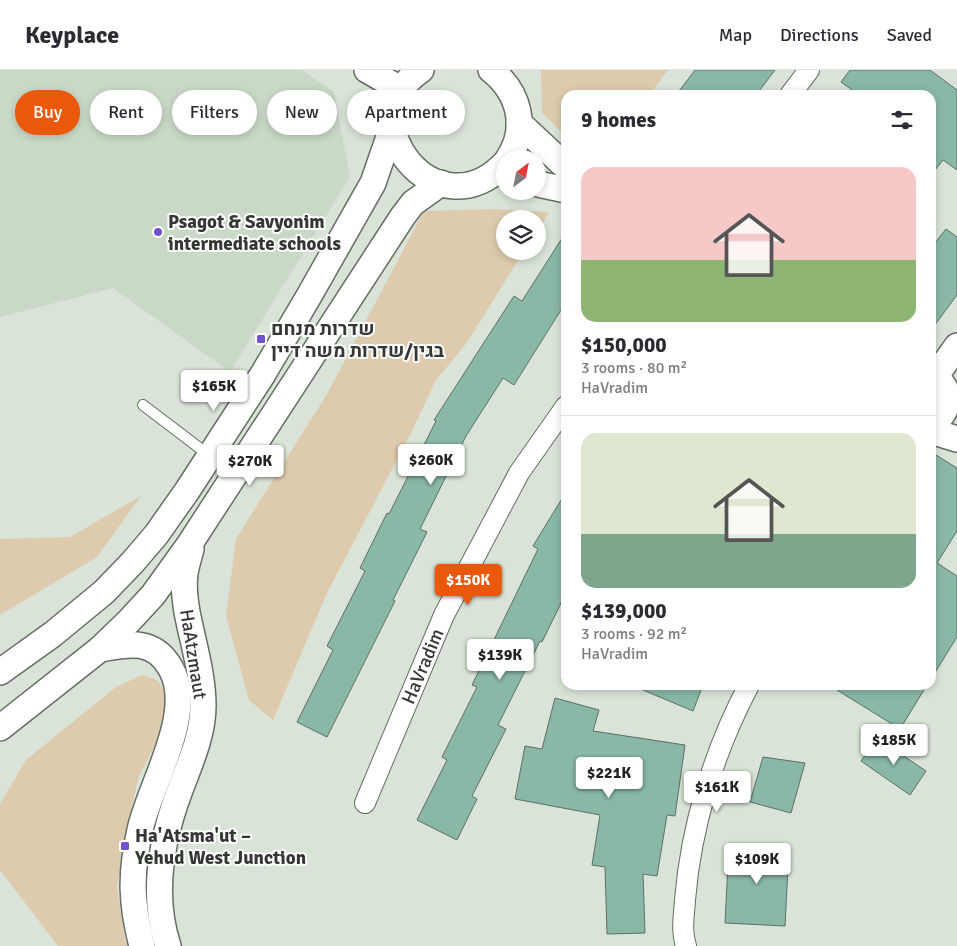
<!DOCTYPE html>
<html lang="en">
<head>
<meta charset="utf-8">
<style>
	:root { --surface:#fff; --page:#f7f7f7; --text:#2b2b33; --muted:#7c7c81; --line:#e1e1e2; --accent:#ea580c }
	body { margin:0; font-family:Signika,Heebo,sans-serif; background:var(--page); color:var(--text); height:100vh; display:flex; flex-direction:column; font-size:19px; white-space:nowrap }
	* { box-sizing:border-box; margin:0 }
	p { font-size:16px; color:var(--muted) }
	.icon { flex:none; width:28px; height:28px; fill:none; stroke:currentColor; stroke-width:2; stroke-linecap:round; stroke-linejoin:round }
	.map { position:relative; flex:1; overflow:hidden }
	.side { position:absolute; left:561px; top:20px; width:375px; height:600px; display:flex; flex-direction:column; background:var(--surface); border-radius:15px; box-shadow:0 2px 8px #0003 }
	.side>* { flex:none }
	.banner { position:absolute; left:15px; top:20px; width:471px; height:45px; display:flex; gap:10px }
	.needle { width:32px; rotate:32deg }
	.tools { position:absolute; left:496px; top:80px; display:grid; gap:10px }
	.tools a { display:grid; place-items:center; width:50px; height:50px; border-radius:50%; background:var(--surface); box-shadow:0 2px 8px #0003; font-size:25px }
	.price { position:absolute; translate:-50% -42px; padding:0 11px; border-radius:5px; background:#fff; color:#222; font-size:16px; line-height:32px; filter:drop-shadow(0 1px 2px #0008) }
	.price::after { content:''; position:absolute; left:50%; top:30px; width:15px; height:11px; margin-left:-8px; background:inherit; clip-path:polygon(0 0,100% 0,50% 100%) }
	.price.current { background:var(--accent); color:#fff }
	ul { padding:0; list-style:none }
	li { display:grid; align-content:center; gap:10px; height:265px; padding:0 20px }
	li+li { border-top:1px solid var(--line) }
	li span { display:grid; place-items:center; height:155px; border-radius:15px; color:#555 }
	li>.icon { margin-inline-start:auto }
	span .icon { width:90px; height:90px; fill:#fffc; stroke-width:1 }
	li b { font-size:21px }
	h2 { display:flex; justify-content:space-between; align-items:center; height:60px; padding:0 20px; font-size:21px }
	.tag { padding:0 18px; border-radius:22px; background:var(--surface); box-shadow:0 2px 8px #0003; font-size:18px; line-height:45px }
	.tag.current { background:var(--accent); color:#fff }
	header { display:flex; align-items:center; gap:30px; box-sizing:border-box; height:70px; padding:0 25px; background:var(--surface); border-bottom:1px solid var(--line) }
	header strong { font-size:24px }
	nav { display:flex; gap:28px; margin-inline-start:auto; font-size:18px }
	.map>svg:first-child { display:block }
	.built { fill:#cad9c7 }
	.green { fill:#decbad }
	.building { fill:#89b8a7; stroke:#5f6e68 }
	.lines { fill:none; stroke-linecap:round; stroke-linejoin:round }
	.service-casing { stroke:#656e63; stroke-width:12 }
	.minor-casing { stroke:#656e63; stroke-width:22 }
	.tertiary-casing { stroke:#656e63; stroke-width:28 }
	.service { stroke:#fff; stroke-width:10 }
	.minor { stroke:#fff; stroke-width:20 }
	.tertiary { stroke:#fff; stroke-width:25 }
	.poi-dot { fill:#7053cc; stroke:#fff; stroke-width:2 }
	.labels { text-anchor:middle; stroke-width:4; stroke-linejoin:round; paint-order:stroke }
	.poi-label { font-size:19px; font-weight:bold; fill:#343833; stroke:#fff; text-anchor:start }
	.street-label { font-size:19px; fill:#343833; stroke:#fff }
</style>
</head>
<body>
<header>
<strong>Keyplace</strong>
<nav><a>Map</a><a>Directions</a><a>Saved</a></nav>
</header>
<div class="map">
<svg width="957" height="876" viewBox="0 0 957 876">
	<rect width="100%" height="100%" fill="#d9e3d7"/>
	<polygon class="built" points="0,0 302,0 334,22 350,107 230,302 113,218 0,247"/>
	<g class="green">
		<polygon points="541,0 668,0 649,25 566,25 566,66 542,43"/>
		<polygon points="493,139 549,142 538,161 538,149 505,149 505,181 524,181 466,274 436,310 411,363 327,523 273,650 249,630 226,546 236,469 327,324 424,141"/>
		<polygon points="141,426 97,487 0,545 0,469 70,467"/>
		<polygon points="142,605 157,610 170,628 166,653 139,706 125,766 117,817 125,870 128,876 58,876 0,800 0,734 26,690 116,617"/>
	</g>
	<g class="building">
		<polygon points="695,0 775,0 756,25 676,25"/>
		<polygon points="850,0 930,0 957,20 957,100 943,90 931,105 931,25 859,25 841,12"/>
		<polygon points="946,159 957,167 957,225 931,260 931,178"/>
		<polygon points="566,162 566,232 514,315 503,308 466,366 420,459 427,462 393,530 395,531 327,667 297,652 333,580 327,576 365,501 360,498 387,443 389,444 436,351 434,350 514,226 522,231"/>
		<polygon points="931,382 957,398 957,461 937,493 957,506 957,567 931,609"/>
		<polygon points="566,422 566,523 542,572 540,571 498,655 506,659 472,726 477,729 457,770 417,750 447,690 442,687 477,617 472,615 538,479 533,476"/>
		<polygon points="631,615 703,615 693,641"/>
		<polygon points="829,615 927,615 900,659"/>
		<polygon points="555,628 599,640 593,661 685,675 675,746 667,745 657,806 643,804 645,863 607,864 605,797 592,795 600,745 515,729 525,676 542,679"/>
		<polygon points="877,668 926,701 910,725 861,691"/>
		<polygon points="763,687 805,693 791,743 750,732"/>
		<polygon points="729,774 789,777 785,856 725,853"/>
	</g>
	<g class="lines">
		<defs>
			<polyline id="service" points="143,335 210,386"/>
			<g id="minor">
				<polyline points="790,25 809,0"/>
				<polyline points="365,733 444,545 519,403 566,336"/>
				<path d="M686,876c-5,-15 -2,-30 -1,-46 6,-74 29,-149 64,-215"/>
			</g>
			<g id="tertiary">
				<polyline points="367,0 402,20"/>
				<path d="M421,0c-76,50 16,165 84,93"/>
				<path d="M491,0c28,22 38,58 17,89"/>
				<polyline points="519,53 566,97"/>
				<polyline points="538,114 566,120"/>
				<path d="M931,305c23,11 20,38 0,50"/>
				<polyline points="935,307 957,276"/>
				<polyline points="931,361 957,369"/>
				<path d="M100,579c28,-5 53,-11 70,18 27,44 -20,117 -30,163 -10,44 -9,73 2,116"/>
				<polyline points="0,602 53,564 104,522 132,493 156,465 187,421 263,304 309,226 373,113 393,55"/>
				<polyline points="0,658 100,579 129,551 153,525 189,475 403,146 413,133 441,113"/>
				<path d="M168,876c-17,-52 -7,-106 12,-156 10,-27 23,-55 23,-84 0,-32 -10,-63 -16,-94 -2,-12 -4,-25 -2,-38 1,-8 4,-17 6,-25"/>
			</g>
		</defs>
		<use href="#service" class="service-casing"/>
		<use href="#minor" class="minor-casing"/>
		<use href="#tertiary" class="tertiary-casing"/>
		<use href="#service" class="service"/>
		<use href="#minor" class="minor"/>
		<use href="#tertiary" class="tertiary"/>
	</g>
	<g class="poi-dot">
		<circle cx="158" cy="162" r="5"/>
		<rect x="256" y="264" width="10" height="10" rx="2.5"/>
		<rect x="120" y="771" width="10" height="10" rx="2.5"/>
	</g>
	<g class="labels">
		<g class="poi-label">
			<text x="168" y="158">Psagot &amp; Savyonim<tspan x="168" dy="22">intermediate schools</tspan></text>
			<text x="271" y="265">שדרות מנחם<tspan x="271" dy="22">בגין/שדרות משה דיין</tspan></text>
			<text x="135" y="772">Ha'Atsma'ut –<tspan x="135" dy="22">Yehud West Junction</tspan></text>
		</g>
		<g class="street-label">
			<text transform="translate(194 584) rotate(81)" y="7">HaAtzmaut</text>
			<text transform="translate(422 596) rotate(-67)" y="7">HaVradim</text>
		</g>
	</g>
</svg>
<div class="tools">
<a><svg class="needle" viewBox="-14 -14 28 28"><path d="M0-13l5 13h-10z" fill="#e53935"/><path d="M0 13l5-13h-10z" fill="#7c7c81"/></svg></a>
<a><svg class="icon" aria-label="layers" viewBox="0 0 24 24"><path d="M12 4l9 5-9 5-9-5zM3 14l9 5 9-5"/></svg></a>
</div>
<b class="price" style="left:214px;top:342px">$165K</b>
<b class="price" style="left:431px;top:416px">$260K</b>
<b class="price" style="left:250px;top:417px">$270K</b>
<b class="price current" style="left:468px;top:536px">$150K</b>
<b class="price" style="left:500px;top:611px">$139K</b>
<b class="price" style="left:894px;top:696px">$185K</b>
<b class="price" style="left:609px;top:729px">$221K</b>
<b class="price" style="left:717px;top:743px">$161K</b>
<b class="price" style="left:757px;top:815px">$109K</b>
<div class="banner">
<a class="tag current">Buy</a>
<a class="tag">Rent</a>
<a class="tag">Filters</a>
<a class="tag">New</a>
<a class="tag">Apartment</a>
</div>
<section class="side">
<h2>9 homes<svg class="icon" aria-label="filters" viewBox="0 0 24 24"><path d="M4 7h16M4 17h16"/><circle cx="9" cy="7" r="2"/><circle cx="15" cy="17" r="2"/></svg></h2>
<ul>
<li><span style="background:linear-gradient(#f6c9c9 60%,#8fb573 0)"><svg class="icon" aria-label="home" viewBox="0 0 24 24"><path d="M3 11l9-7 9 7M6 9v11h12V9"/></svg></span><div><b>$150,000</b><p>3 rooms · 80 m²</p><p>HaVradim</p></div></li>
<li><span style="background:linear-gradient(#dfe7d0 65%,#7fa58c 0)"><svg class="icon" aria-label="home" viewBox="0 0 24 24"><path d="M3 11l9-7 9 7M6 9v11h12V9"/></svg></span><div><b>$139,000</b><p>3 rooms · 92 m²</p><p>HaVradim</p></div></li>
</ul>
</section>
</div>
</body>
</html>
